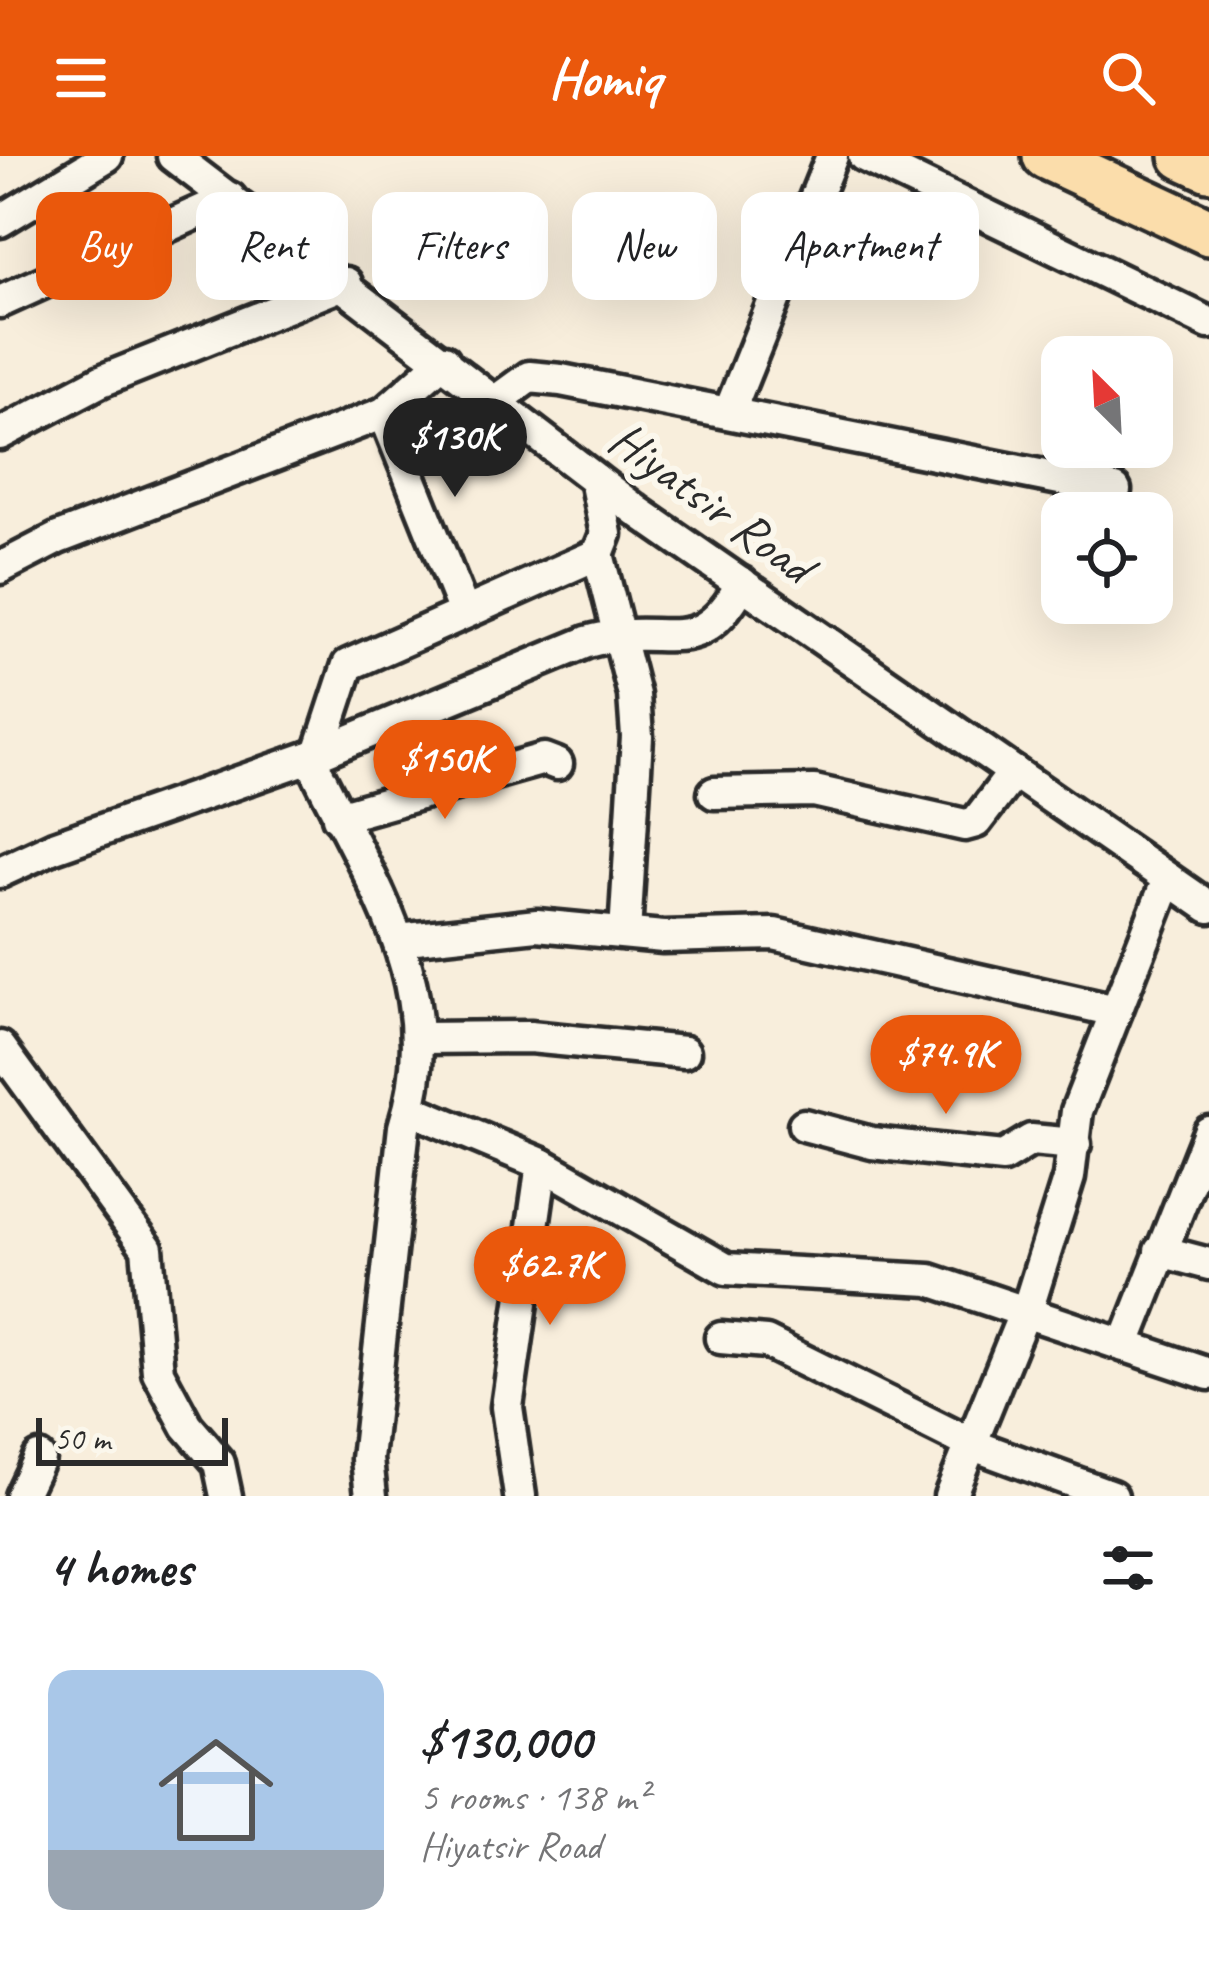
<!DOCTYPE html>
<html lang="en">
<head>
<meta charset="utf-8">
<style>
	:root { --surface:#fff; --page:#f6f6f6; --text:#202124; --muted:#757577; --line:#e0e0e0; --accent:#ea580c }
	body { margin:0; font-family:Caveat,sans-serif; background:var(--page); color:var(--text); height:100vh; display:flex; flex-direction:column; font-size:45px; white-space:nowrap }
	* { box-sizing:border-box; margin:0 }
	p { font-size:39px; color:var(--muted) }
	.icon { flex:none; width:66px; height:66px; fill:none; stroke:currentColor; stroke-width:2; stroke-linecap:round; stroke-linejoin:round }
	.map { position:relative; height:1340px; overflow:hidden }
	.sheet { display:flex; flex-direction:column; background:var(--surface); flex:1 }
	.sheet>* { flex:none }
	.top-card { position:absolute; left:36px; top:36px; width:1137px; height:108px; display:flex; gap:24px }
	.needle { width:78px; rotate:336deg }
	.buttons { position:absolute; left:1041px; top:180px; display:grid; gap:24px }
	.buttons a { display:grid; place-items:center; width:132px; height:132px; border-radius:24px; background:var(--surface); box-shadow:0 12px 48px #0002; font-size:60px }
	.scale { position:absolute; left:36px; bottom:30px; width:192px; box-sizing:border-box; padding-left:12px; border:6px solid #2b2b2b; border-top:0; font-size:33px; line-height:42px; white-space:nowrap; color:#2b2b2b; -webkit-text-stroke:9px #fbf7ec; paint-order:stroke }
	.price { position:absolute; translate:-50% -102px; padding:0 27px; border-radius:42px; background:var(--accent); color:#fff; font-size:39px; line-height:78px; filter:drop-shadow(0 3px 6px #0008) }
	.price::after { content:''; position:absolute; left:50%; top:72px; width:36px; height:27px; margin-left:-18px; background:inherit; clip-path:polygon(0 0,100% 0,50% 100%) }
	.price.selected { background:#222; color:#fff }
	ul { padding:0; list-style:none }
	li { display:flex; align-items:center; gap:36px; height:300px; padding:0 48px }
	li+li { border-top:3px solid var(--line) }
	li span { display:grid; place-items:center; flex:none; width:336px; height:240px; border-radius:24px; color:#555 }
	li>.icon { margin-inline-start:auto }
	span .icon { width:144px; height:144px; fill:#fffc; stroke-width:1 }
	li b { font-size:51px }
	h2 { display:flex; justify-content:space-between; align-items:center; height:144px; padding:0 48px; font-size:51px }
	.pill { padding:0 42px; border-radius:24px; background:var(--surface); box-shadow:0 12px 48px #0002; font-size:42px; line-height:108px }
	.pill.selected { background:var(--accent); color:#fff }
	header { display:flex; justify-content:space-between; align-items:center; height:156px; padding:0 48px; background:var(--accent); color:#fff; font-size:54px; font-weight:700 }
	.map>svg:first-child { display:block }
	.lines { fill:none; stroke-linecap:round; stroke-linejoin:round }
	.minor-casing { stroke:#2b2b2b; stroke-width:39 }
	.highway-casing { stroke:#2b2b2b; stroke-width:54 }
	.minor { stroke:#fbf7ec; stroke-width:30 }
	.highway { stroke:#fbddab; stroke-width:45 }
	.labels { text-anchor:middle; stroke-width:12; stroke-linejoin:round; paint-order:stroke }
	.street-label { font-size:51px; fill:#2b2b2b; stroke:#fbf7ec }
</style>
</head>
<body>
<header><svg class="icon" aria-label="menu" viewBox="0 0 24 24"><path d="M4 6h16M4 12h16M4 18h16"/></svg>Homiq<svg class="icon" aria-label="search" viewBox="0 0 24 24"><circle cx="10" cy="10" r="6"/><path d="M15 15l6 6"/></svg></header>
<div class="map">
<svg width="1209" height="1340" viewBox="0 0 1209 1340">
	<rect width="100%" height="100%" fill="#f8eedc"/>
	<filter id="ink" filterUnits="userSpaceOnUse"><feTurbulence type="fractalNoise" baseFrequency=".00833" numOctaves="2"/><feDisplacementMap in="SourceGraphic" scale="24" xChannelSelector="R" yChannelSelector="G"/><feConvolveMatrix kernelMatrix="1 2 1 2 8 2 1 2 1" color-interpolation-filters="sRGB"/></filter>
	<g filter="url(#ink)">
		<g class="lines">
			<defs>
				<g id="minor">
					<polyline points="173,0 637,355 1209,751"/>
					<polyline points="864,0 1209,167"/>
					<polyline points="0,65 107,0"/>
					<polyline points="0,146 230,42"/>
					<polyline points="496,245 529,221 561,224 1115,334"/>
					<polyline points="730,254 832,0"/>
					<polyline points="384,257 464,456"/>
					<polyline points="0,278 101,225 346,127"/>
					<polyline points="598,398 634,539 637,581 625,777"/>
					<polyline points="0,412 58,382 384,257 444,204"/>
					<polyline points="319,597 348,509 598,398 606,378 595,323"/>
					<path d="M310,601c59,125 139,228 94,370l-37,332 4,37"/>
					<polyline points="714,637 814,635 965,669 976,666 1014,616"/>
					<polyline points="338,661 544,603 557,608"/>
					<path d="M0,716l54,-25 256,-90 277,-115c79,-23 110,24 155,-59"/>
					<polyline points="398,784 537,769 663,781 774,778 1116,855"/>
					<polyline points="420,882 530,881 684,896"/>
					<polyline points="0,891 147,1092 158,1216 187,1270 219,1307 226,1340"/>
					<polyline points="410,953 542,1008 726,1113 930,1124 1209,1218"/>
					<polyline points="804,969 872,987 1003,1001 1031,984 1075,988"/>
					<polyline points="1160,1095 1209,1108"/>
					<polyline points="1026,1158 1069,1021 1077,955 1168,723"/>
					<polyline points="721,1182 766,1186 973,1289 1112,1340"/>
					<polyline points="1124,1190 1209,976"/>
					<polyline points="21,1340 39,1302"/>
					<polyline points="520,1340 507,1251 542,1008"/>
					<polyline points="950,1340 1024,1158"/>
				</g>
				<g id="highway">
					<polyline points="1046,0 1209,76"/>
					<polyline points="1183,0 1209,12"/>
				</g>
			</defs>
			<use href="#minor" class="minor-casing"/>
			<use href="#highway" class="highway-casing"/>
			<use href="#minor" class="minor"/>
			<use href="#highway" class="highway"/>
		</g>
	</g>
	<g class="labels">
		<g class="street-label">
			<text transform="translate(712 345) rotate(36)" y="18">Hiyatsir Road</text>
		</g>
	</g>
</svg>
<div class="buttons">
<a><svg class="needle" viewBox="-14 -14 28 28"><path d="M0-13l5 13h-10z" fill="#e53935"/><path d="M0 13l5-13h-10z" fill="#757577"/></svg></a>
<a><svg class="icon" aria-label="locate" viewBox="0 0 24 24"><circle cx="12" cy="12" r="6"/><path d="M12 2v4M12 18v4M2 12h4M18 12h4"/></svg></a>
</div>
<div class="scale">50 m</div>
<b class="price selected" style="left:455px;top:344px">$130K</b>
<b class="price" style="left:445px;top:666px">$150K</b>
<b class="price" style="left:946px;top:961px">$74.9K</b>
<b class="price" style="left:550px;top:1172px">$62.7K</b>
<div class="top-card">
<a class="pill selected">Buy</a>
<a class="pill">Rent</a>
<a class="pill">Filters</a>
<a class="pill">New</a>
<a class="pill">Apartment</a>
</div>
</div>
<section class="sheet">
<h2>4 homes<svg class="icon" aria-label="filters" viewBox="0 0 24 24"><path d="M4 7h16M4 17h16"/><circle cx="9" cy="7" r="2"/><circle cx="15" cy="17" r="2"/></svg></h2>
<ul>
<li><span style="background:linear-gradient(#a9c7e8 75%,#9aa5b1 0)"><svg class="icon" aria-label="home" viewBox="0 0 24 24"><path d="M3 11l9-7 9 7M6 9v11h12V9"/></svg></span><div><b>$130,000</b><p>5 rooms · 138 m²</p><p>Hiyatsir Road</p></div></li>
</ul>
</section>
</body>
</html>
